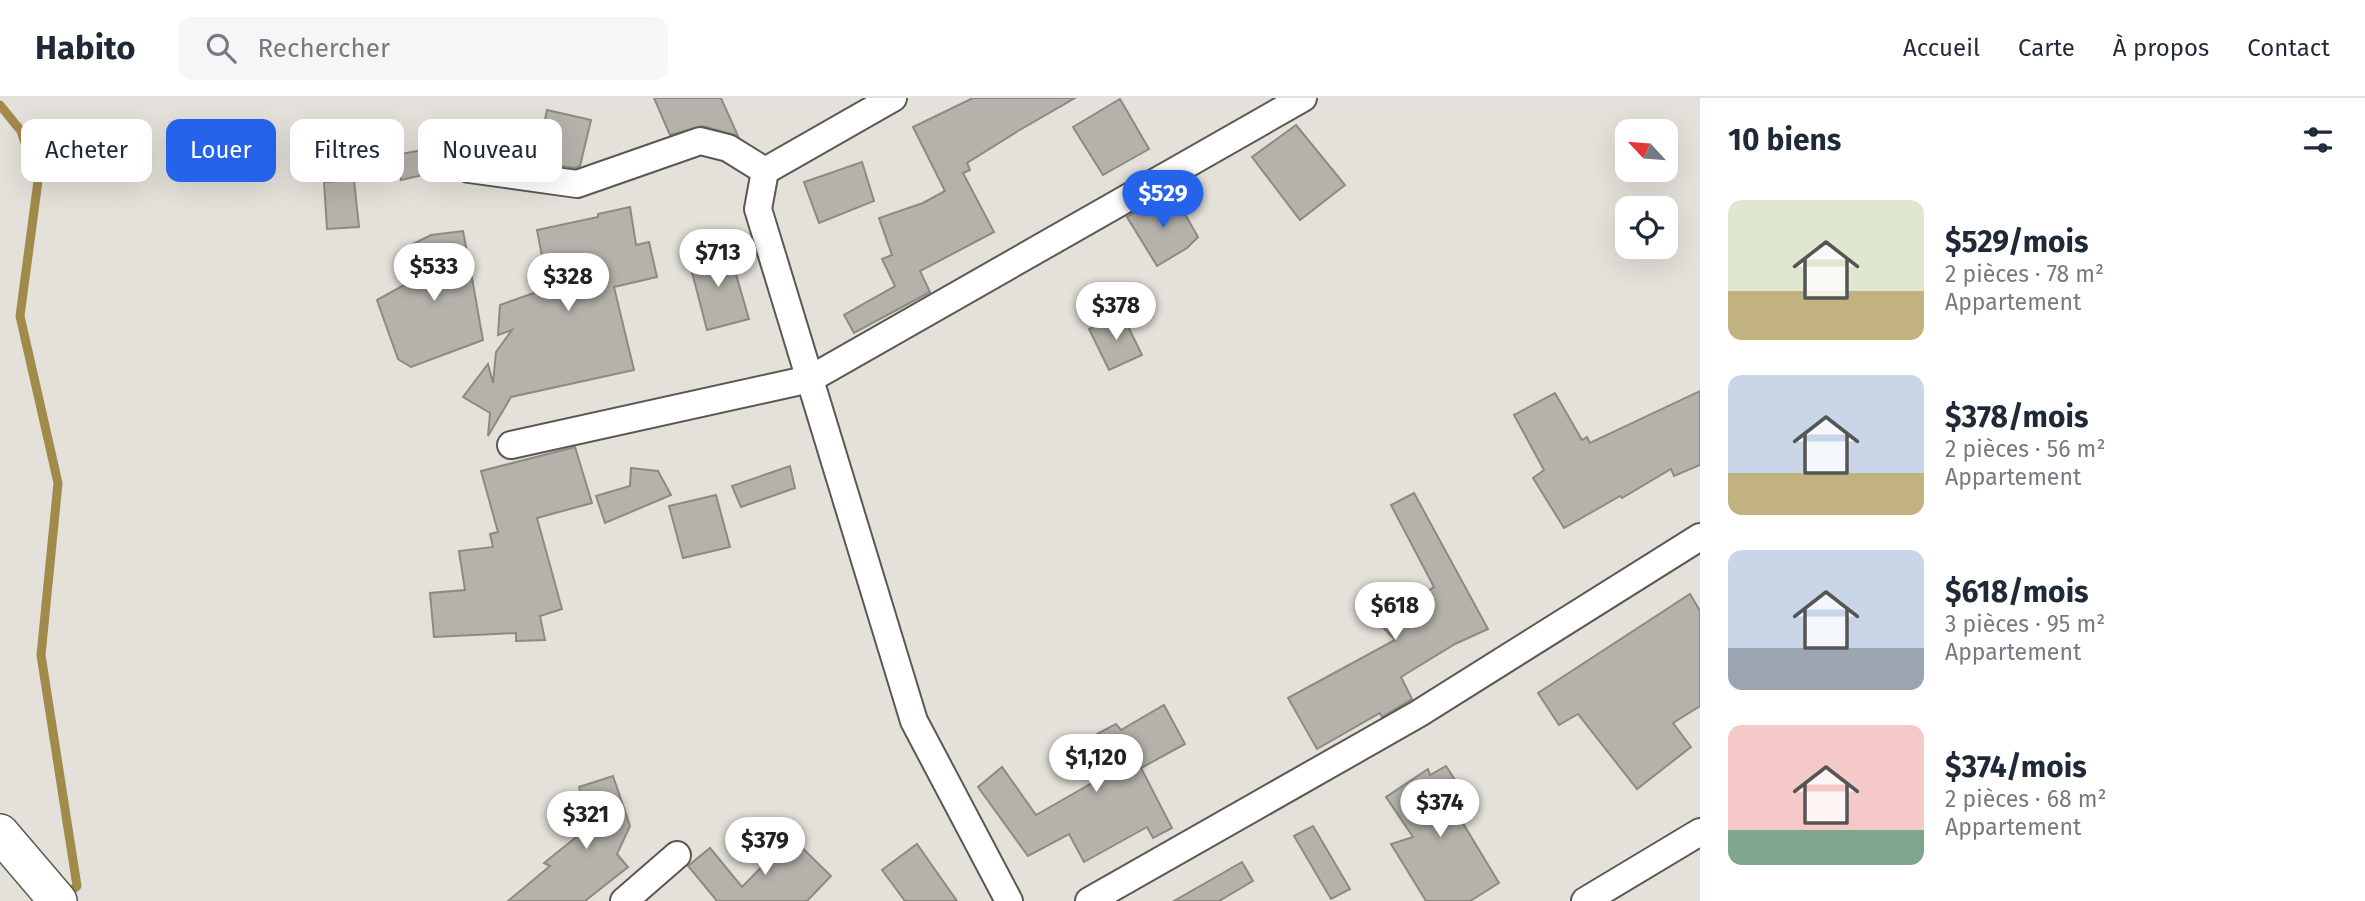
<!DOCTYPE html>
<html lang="fr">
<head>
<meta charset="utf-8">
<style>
	:root { --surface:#fff; --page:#f6f6f7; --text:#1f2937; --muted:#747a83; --line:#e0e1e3; --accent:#2563eb }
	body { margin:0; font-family:"Fira Sans",sans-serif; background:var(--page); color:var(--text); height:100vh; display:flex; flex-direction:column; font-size:26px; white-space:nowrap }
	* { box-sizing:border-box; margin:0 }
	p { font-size:23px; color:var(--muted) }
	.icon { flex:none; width:38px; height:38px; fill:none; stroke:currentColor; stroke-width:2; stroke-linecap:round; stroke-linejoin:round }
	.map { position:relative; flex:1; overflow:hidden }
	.details { display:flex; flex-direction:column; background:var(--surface); width:665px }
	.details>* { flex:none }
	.banner { position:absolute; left:21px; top:21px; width:665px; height:63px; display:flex; gap:14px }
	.needle { width:46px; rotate:296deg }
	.tools { position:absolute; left:1615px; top:21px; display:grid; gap:14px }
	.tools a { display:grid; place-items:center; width:63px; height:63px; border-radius:14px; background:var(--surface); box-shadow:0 7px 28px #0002; font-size:35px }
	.price { position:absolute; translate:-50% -60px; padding:0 16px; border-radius:24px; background:#fff; color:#222; font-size:23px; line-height:46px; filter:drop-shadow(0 2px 4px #0008) }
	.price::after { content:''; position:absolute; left:50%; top:42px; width:21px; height:16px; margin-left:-10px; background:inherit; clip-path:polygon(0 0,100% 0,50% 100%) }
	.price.selected { background:var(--accent); color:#fff }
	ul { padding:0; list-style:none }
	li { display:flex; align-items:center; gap:21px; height:175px; padding:0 28px }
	li span { display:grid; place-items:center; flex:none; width:196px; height:140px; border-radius:14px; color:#555 }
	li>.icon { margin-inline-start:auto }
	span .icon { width:84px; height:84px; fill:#fffc; stroke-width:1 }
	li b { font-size:30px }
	h2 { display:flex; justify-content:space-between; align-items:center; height:84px; padding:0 28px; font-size:30px }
	.chip { padding:0 24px; border-radius:14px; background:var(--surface); box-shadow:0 7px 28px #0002; font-size:24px; line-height:63px }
	.chip.selected { background:var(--accent); color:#fff }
	header { display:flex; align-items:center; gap:42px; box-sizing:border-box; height:98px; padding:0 35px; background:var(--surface); border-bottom:2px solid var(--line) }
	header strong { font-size:33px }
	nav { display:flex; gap:38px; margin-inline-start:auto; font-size:24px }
	.search { width:490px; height:63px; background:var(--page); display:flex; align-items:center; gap:18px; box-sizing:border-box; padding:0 24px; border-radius:14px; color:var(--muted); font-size:26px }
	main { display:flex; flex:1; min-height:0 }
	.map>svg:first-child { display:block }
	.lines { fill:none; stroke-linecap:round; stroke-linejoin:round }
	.stream { stroke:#a28a4a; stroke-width:9 }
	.building { fill:#b4b2aa; stroke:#8d8a83; stroke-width:2 }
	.street-casing { stroke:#5b5852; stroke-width:30 }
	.secondary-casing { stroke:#5b5852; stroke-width:40 }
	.street { stroke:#fff; stroke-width:26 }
	.secondary { stroke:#fff; stroke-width:37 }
</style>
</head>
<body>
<header>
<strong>Habito</strong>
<div class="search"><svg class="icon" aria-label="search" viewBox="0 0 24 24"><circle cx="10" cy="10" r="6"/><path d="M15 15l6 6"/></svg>Rechercher</div>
<nav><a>Accueil</a><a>Carte</a><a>À propos</a><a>Contact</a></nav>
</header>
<main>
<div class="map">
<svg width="1700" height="803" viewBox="0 0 1700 803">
	<rect width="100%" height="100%" fill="#e3e1d9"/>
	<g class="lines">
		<polyline class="stream" points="0,7 21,33 38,83 20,218 58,385 41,557 77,788 64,799"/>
	</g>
	<g class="building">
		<polygon points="654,0 721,0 738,38 703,28 670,37"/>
		<polygon points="973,0 1075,0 1018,33 967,65 970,72 963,75 994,134 920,173 930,194 854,235 844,217 895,188 882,161 892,157 879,120 923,105 945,93 913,29"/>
		<polygon points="1120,1 1149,51 1103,77 1073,29"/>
		<polygon points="547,12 591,22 580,68 575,70 536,64"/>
		<polygon points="1296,27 1345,87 1300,122 1252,59"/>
		<polygon points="433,50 440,73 401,82 396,57"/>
		<polygon points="862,64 874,103 819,125 804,84"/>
		<polygon points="354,82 359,129 327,131 324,84"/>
		<polygon points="1162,99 1168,110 1177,102 1198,139 1187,150 1157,168 1127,119"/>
		<polygon points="630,109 636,147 649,144 657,179 614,189 634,272 511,299 488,338 490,315 463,299 488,266 493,285 496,254 512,232 498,237 500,207 548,190 537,132 598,119 598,116"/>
		<polygon points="463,133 467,154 461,155 472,180 483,242 411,269 398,261 377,202 417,180 414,171 418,169 409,148 431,137"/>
		<polygon points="728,149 749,221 707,232 688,159"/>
		<polygon points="1122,216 1142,257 1109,272 1089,231"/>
		<polygon points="1700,293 1700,367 1674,378 1671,371 1622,400 1620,398 1564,430 1533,380 1544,372 1514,317 1555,295 1582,342 1587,339 1590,345"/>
		<polygon points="575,349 592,405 537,420 562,511 540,518 545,542 516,543 516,535 434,539 430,495 465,492 459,453 493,449 490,436 498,434 481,373"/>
		<polygon points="790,368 795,390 741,409 732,388"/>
		<polygon points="631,370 658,373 671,397 605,425 596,398 630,388"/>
		<polygon points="1414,395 1488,531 1455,546 1401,579 1412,601 1382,619 1380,615 1317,651 1288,600 1395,542 1378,524 1434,489 1391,407"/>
		<polygon points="716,397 730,449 683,460 669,408"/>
		<polygon points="1690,496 1700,513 1700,608 1673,625 1691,649 1637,691 1578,616 1559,627 1538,595"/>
		<polygon points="1164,607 1185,646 1141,670 1172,730 1153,740 1147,729 1084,764 1069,736 1028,758 978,689 1002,669 1036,717 1099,681 1090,667 1107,656 1097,636 1116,626 1121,632"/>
		<polygon points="1446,668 1475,713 1461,722 1499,785 1470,803 1426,803 1391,746 1413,739 1386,699 1428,671 1430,677"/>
		<polygon points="613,678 630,728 617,756 628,769 585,803 508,803 550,768 544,765 590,728 579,689"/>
		<polygon points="1313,728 1350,791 1331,801 1294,738"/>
		<polygon points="791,739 831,778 807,803 717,803 688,768 710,750 742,789"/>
		<polygon points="917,746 957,803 905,803 882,772"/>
		<polygon points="1242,764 1253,783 1219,803 1174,803"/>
	</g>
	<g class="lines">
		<defs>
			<g id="street">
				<polyline points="893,0 765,73 758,111 914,623 1009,803"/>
				<polyline points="469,71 577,86 700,43 728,50 765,73"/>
				<polyline points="511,347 810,281 1303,0"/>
				<polyline points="624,803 677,757"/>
				<polyline points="1089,803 1418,616 1700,439"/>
				<polyline points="1585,803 1700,734"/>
			</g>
			<polyline id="secondary" points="0,735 58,803"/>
		</defs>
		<use href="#street" class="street-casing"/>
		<use href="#secondary" class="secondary-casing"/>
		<use href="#street" class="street"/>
		<use href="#secondary" class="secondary"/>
	</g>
</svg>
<div class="tools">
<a><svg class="needle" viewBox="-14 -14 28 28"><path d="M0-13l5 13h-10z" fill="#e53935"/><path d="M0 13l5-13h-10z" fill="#747a83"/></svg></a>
<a><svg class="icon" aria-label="locate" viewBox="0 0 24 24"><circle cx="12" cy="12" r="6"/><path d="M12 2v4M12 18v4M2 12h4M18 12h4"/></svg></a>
</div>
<b class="price selected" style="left:1163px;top:132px">$529</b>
<b class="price" style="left:718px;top:191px">$713</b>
<b class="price" style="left:434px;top:205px">$533</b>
<b class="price" style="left:568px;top:215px">$328</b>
<b class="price" style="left:1116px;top:244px">$378</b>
<b class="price" style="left:1395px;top:544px">$618</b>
<b class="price" style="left:1096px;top:696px">$1,120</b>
<b class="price" style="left:1440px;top:741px">$374</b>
<b class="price" style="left:586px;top:753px">$321</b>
<b class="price" style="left:765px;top:779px">$379</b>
<div class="banner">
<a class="chip">Acheter</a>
<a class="chip selected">Louer</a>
<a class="chip">Filtres</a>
<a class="chip">Nouveau</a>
</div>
</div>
<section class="details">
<h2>10 biens<svg class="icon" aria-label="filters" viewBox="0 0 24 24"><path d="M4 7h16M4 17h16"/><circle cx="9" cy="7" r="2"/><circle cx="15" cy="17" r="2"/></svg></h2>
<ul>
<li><span style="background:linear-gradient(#dfe7d0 65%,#c2b280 0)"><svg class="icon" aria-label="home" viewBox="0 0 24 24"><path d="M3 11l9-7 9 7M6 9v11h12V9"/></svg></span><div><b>$529/mois</b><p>2 pièces · 78 m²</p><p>Appartement</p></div></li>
<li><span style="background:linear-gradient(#c9d6e8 70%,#c2b280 0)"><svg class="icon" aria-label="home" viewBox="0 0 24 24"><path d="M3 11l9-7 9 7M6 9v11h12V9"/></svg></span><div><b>$378/mois</b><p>2 pièces · 56 m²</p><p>Appartement</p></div></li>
<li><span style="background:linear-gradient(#c9d6e8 70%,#9aa5b1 0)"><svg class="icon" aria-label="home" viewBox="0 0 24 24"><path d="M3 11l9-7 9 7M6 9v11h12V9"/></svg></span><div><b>$618/mois</b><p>3 pièces · 95 m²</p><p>Appartement</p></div></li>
<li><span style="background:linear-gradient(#f6c9c9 75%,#7fa58c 0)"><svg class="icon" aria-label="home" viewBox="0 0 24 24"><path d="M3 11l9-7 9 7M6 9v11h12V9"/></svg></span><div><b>$374/mois</b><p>2 pièces · 68 m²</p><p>Appartement</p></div></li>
</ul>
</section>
</main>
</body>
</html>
